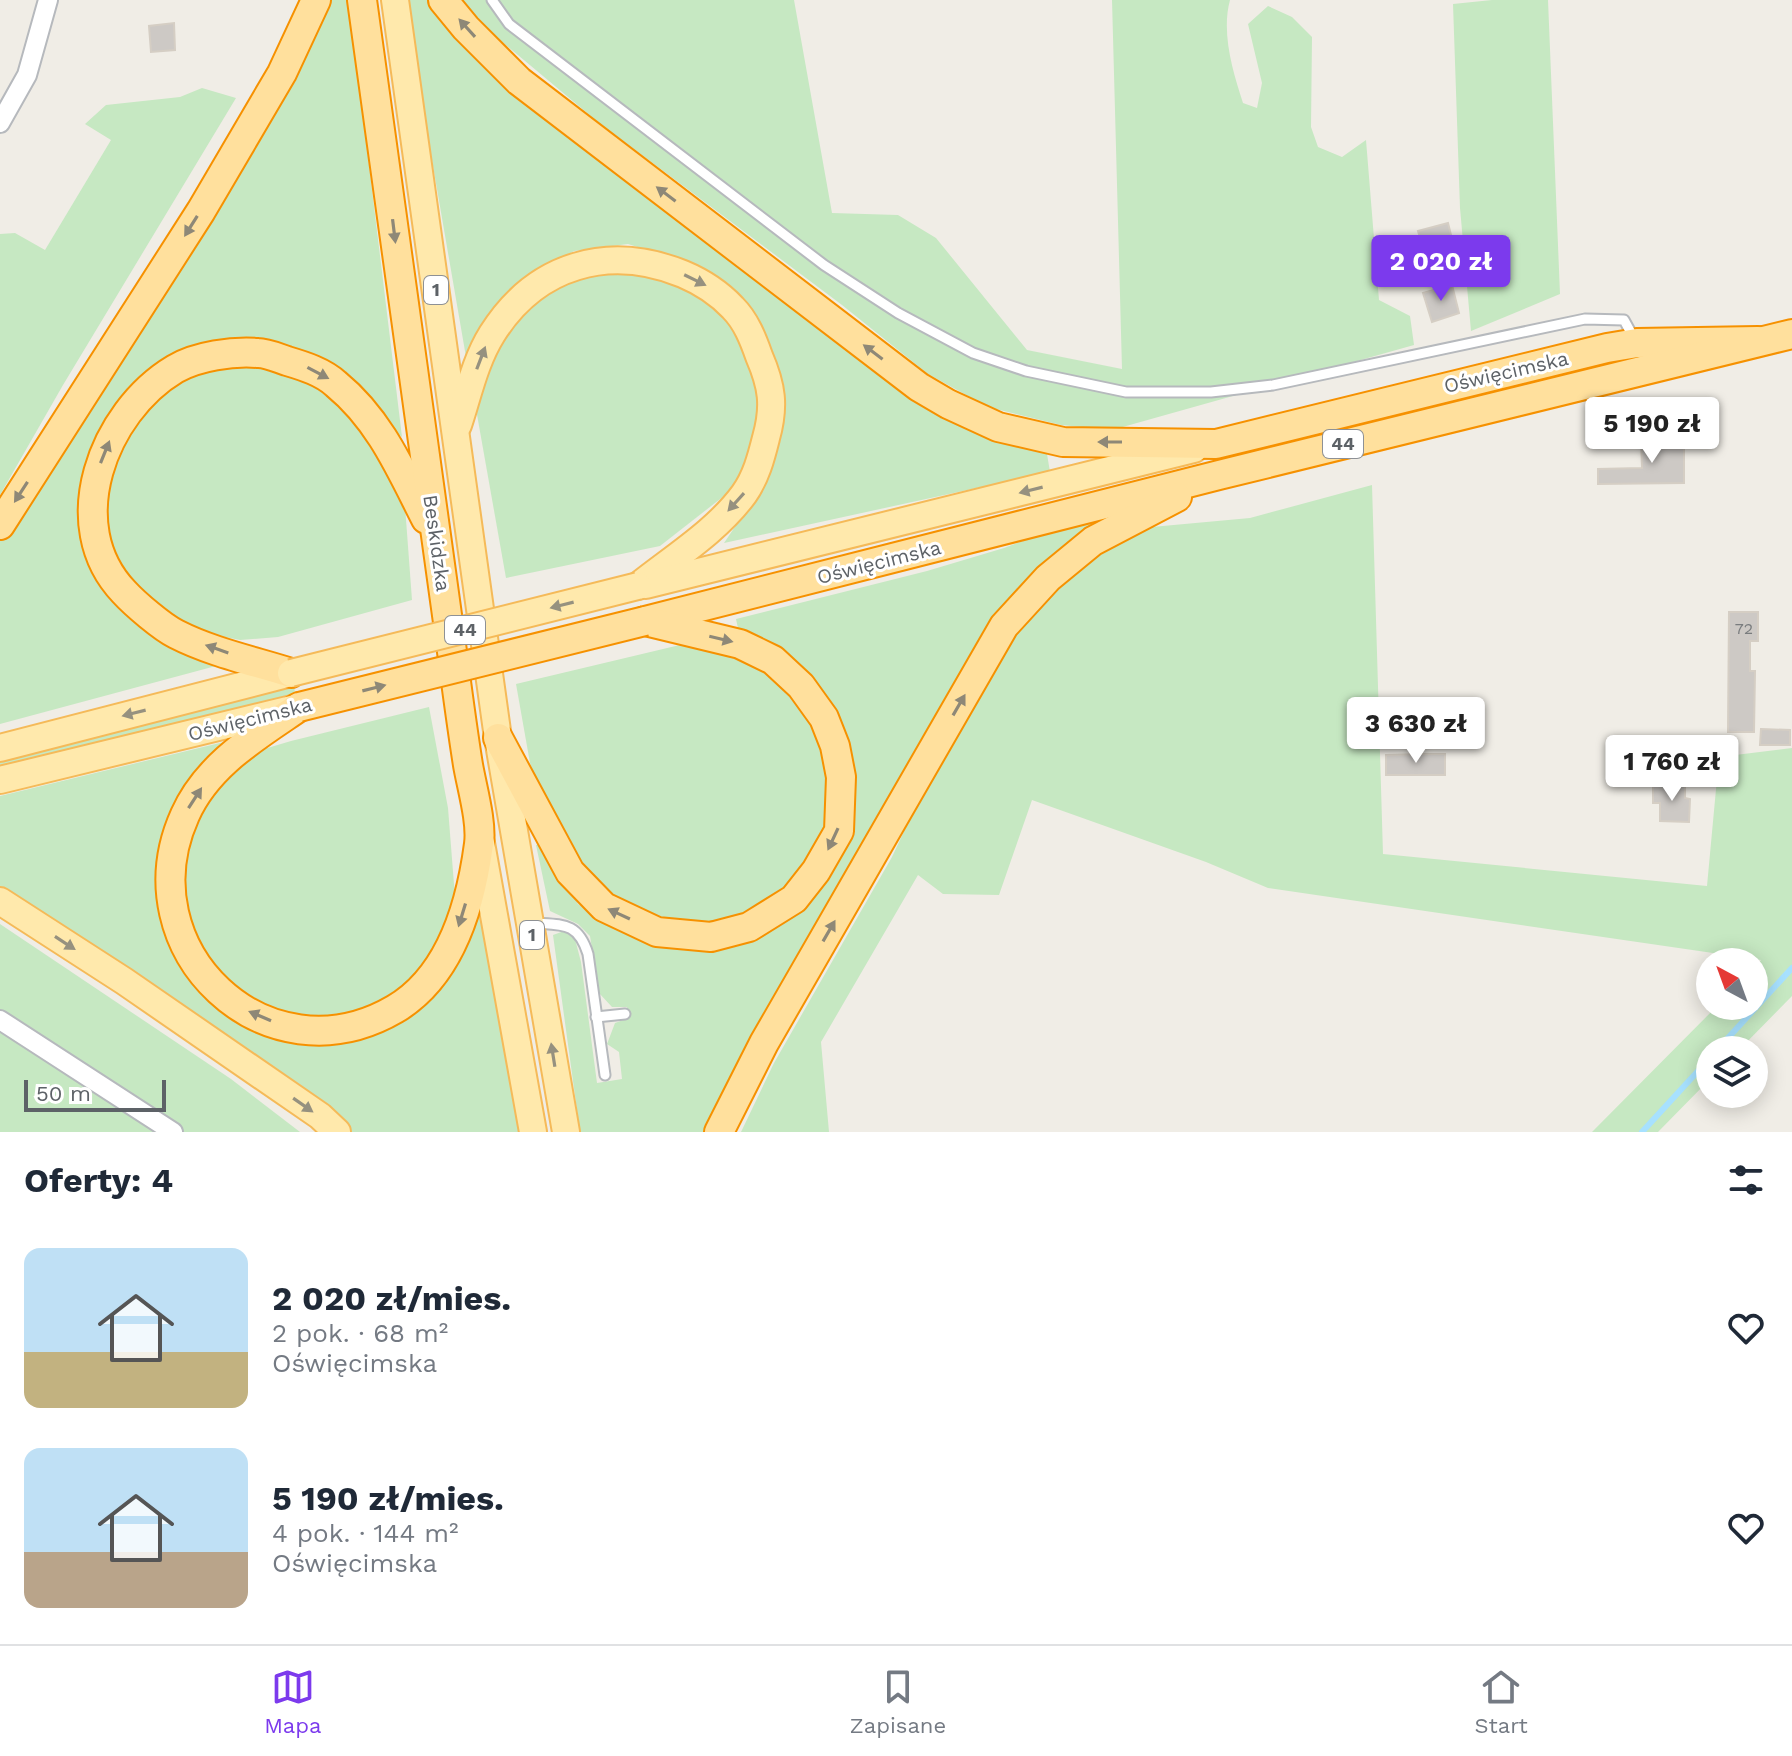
<!DOCTYPE html>
<html lang="pl">
<head>
<meta charset="utf-8">
<style>
	:root { --surface:#fff; --page:#f6f6f7; --text:#1f2937; --muted:#747a83; --line:#e0e1e3; --accent:#7c3aed }
	body { margin:0; font-family:"Work Sans",sans-serif; background:var(--page); color:var(--text); height:100vh; display:flex; flex-direction:column; font-size:30px; white-space:nowrap }
	* { box-sizing:border-box; margin:0 }
	p { font-size:26px; color:var(--muted) }
	.icon { flex:none; width:44px; height:44px; fill:none; stroke:currentColor; stroke-width:2; stroke-linecap:round; stroke-linejoin:round }
	.map { position:relative; height:1132px; overflow:hidden }
	.panel { display:flex; flex-direction:column; background:var(--surface); flex:1 }
	.panel>* { flex:none }
	.needle { width:52px; rotate:319deg }
	.tools { position:absolute; left:1696px; top:948px; display:grid; gap:16px }
	.tools a { display:grid; place-items:center; width:72px; height:72px; border-radius:50%; background:var(--surface); box-shadow:0 4px 20px #0003; font-size:40px }
	.scale { position:absolute; left:24px; bottom:20px; width:142px; box-sizing:border-box; padding-left:8px; border:4px solid #5d6267; border-top:0; font-size:22px; line-height:28px; white-space:nowrap; color:#5d6267; -webkit-text-stroke:6px #fff; paint-order:stroke }
	.price { position:absolute; translate:-50% -68px; padding:0 18px; border-radius:8px; background:#fff; color:#222; font-size:26px; line-height:52px; filter:drop-shadow(0 2px 4px #0008) }
	.price::after { content:''; position:absolute; left:50%; top:48px; width:24px; height:18px; margin-left:-12px; background:inherit; clip-path:polygon(0 0,100% 0,50% 100%) }
	.price.active { background:var(--accent); color:#fff }
	ul { padding:0; list-style:none }
	li { display:flex; align-items:center; gap:24px; height:200px; padding:0 24px }
	li span { display:grid; place-items:center; flex:none; width:224px; height:160px; border-radius:16px; color:#555 }
	li>.icon { margin-inline-start:auto }
	span .icon { width:96px; height:96px; fill:#fffc; stroke-width:1 }
	li b { font-size:34px }
	h2 { display:flex; justify-content:space-between; align-items:center; height:96px; padding:0 24px; font-size:34px }
	.tabs { display:flex; justify-content:space-around; align-items:center; height:112px; border-top:2px solid var(--line); background:var(--surface); font-size:22px; color:var(--muted) }
	.tabs a { display:grid; justify-items:center; gap:4px }
	.tabs .active { color:var(--accent) }
	.map>svg:first-child { display:block }
	.green { fill:#c6e8c2 }
	.lines { fill:none; stroke-linecap:round; stroke-linejoin:round }
	.stream { stroke:#a7e1ff; stroke-width:6 }
	.building { fill:#cdc9c5; stroke:#d5cec4; stroke-width:2 }
	.service-casing { stroke:#b6b9bd; stroke-width:13 }
	.minor-casing { stroke:#b6b9bd; stroke-width:22 }
	.primary-casing { stroke:#f5ba59; stroke-width:30 }
	.trunk-casing { stroke:#f69100; stroke-width:32 }
	.service { stroke:#fff; stroke-width:9 }
	.minor { stroke:#fff; stroke-width:18 }
	.primary { stroke:#ffe9ac; stroke-width:26 }
	.trunk { stroke:#ffe09d; stroke-width:28 }
	.primary-bridge-casing { stroke:#f5ba59; stroke-width:30; stroke-linecap:butt }
	.trunk-bridge-casing { stroke:#f69100; stroke-width:32; stroke-linecap:butt }
	.primary-bridge { stroke:#ffe9ac; stroke-width:26 }
	.trunk-bridge { stroke:#ffe09d; stroke-width:28 }
	.oneway { fill:#8e8877 }
	.oneway2 { fill:#96917f }
	.labels { text-anchor:middle; stroke-width:6; stroke-linejoin:round; paint-order:stroke }
	.number-label { font-size:16px; fill:#797c7e }
	.shield { fill:#fff; stroke:#8e9195; stroke-width:2 }
	.shield-label { font-size:18px; font-weight:bold; fill:#5d6267 }
	.street-label { font-size:20px; fill:#5d6267; stroke:#fff }
</style>
</head>
<body>
<div class="map">
<svg width="1792" height="1132" viewBox="0 0 1792 1132">
	<rect width="100%" height="100%" fill="#f0ede6"/>
	<g class="green">
		<polygon points="327,0 349,0 402,437 388,425 354,379 308,353 251,338 192,350 146,376 86,547 227,663 0,724 0,540 51,462"/>
		<polygon points="407,0 431,0 457,40 546,114 900,390 967,429 1046,448 1050,472 724,543 749,506 781,388 685,262 628,244 574,251 510,291 466,357 418,79"/>
		<path d="M461,0h333l38,213 66,2 38,23 91,112 95,19 -10,-369h118c-9,33 3,72 13,103l14,5 5,-25 -14,-59 20,-18 24,11 20,20 -1,90 7,20 24,10 24,-17 13,160 31,16 4,29 -302,85 -51,-5 -73,-18 -60,-33 -86,-69 -244,-183 -109,-91z"/>
		<polygon points="1492,0 1548,0 1560,294 1471,331 1460,208 1453,4"/>
		<polygon points="202,88 236,98 63,385 0,495 0,234 15,233 45,250 111,140 85,124 106,105 180,97"/>
		<polygon points="627,269 666,279 713,301 740,334 760,375 760,432 738,485 660,546 506,578 476,409 488,364 518,316 562,282"/>
		<polygon points="240,360 318,379 373,436 405,506 412,600 278,637 240,640 195,631 154,607 124,580 106,540 104,488 114,451 151,398 184,372"/>
		<polygon points="1372,485 1383,854 1707,886 1719,757 1792,748 1792,996 1739,1050 1710,1050 1710,1079 1658,1132 1592,1132 1717,1006 1754,1006 1754,968 1761,960 1268,888 1206,862 1032,800 999,895 943,894 918,875 821,1042 829,1132 741,1132 774,1063 892,857 950,733 1010,633 1056,581 1130,529 1250,518"/>
		<polygon points="1132,509 1032,582 712,1132 580,1132 553,935 564,931 575,939 581,962 597,1083 622,1079 619,1052 607,1044 615,1023 629,1018 627,1007 612,1007 599,993 590,936 578,924 550,911 536,845 542,844 578,904 615,928 668,947 733,942 814,893 852,769 739,633 736,619 927,571 1004,548 1057,528"/>
		<polygon points="684,644 736,651 779,679 816,722 832,784 822,839 791,884 743,919 689,925 657,922 608,899 577,865 551,818 530,763 516,684"/>
		<polygon points="294,685 295,694 0,769 0,758"/>
		<polygon points="429,707 448,808 455,897 424,970 377,1009 333,1024 288,1017 230,992 195,952 181,870 190,823 244,755 291,741"/>
		<polygon points="228,741 196,776 159,843 158,903 176,954 281,1035 413,1009 478,905 520,1132 352,1132 341,1121 0,893 0,796"/>
		<polygon points="0,924 231,1079 300,1132 0,1132"/>
	</g>
	<g class="lines">
		<g class="stream">
			<polyline points="1717,1050 1792,968"/>
			<polyline points="1642,1132 1710,1058"/>
		</g>
	</g>
	<g class="building">
		<polygon points="174,23 175,50 151,52 149,26"/>
		<polygon points="1448,223 1453,243 1424,251 1418,231"/>
		<polygon points="1452,285 1459,313 1432,322 1423,293"/>
		<polygon points="1684,439 1684,483 1598,484 1598,469 1642,468 1641,440"/>
		<polygon points="1729,612 1758,612 1758,641 1750,641 1750,671 1755,671 1754,732 1728,732"/>
		<polygon points="1761,729 1790,730 1790,745 1760,745"/>
		<polygon points="1423,754 1445,754 1445,775 1386,775 1386,755"/>
		<polygon points="1653,785 1685,786 1685,798 1690,799 1689,822 1660,821 1660,803 1653,803"/>
	</g>
	<g class="lines">
		<defs>
			<g id="service">
				<polyline points="492,0 509,24 824,265 898,313 973,353 1026,371 1126,392 1211,392 1273,385 1585,319 1624,320 1635,340"/>
				<path d="M534,923c29,2 44,-1 54,31l17,121"/>
				<polyline points="596,1017 625,1014"/>
			</g>
			<g id="minor">
				<polyline points="0,123 27,75 48,0"/>
				<polyline points="0,1020 173,1132"/>
			</g>
			<g id="primary">
				<polyline points="395,0 498,738 566,1132"/>
				<path d="M458,425c10,-30 17,-64 34,-91 44,-70 117,-90 191,-60 19,8 36,19 50,34 13,13 20,31 26,48 13,30 16,50 7,82 -5,20 -10,39 -22,56 -27,37 -71,64 -106,92"/>
				<polyline points="646,585 1194,449"/>
				<polyline points="0,748 291,673"/>
				<polyline points="0,780 292,709"/>
				<polyline points="481,843 533,1132"/>
				<polyline points="0,901 124,981 320,1116 337,1132"/>
			</g>
			<g id="trunk">
				<polyline points="443,0 466,28 519,81 919,387 948,404 998,427 1063,442 1216,444 1607,348 1637,343 1758,341"/>
				<polyline points="0,525 201,211 282,73 316,0"/>
				<polyline points="645,621 1219,475 1792,334"/>
				<path d="M291,673c-38,-12 -80,-21 -115,-39 -14,-7 -41,-30 -52,-42 -64,-67 -21,-180 51,-223 22,-13 58,-18 83,-16 9,0 20,5 29,8 17,5 36,11 49,23 44,36 65,86 90,135"/>
				<path d="M299,707c-44,30 -92,58 -114,108 -61,135 82,269 210,194 56,-33 76,-105 84,-165 3,-22 -7,-56 -11,-79 -8,-50 -14,-100 -21,-150 -29,-205 -56,-410 -85,-615"/>
				<polyline points="498,738 570,872 604,907 657,932 711,937 749,927 794,899 816,871 839,831 841,777 835,746 824,718 801,686 773,660 740,644 649,622"/>
				<polyline points="719,1132 764,1043 1004,626 1048,578 1093,541 1177,497"/>
			</g>
		</defs>
		<use href="#service" class="service-casing"/>
		<use href="#minor" class="minor-casing"/>
		<use href="#primary" class="primary-casing"/>
		<use href="#trunk" class="trunk-casing"/>
		<use href="#service" class="service"/>
		<use href="#minor" class="minor"/>
		<use href="#primary" class="primary"/>
		<use href="#trunk" class="trunk"/>
		<defs>
			<polyline id="primary-bridge" points="291,673 638,586"/>
			<polyline id="trunk-bridge" points="299,707 645,621"/>
		</defs>
		<use href="#primary-bridge" class="primary-bridge-casing"/>
		<use href="#trunk-bridge" class="trunk-bridge-casing"/>
		<use href="#primary-bridge" class="primary-bridge"/>
		<use href="#trunk-bridge" class="trunk-bridge"/>
	</g>
	<defs><path id="oneway-solid" d="M-6-.8H1V-3.2L6.5 0L1 3.2V.8H-6Z" transform="scale(2)"/></defs>
	<g class="oneway">
		<use href="#oneway-solid" transform="translate(467 28) rotate(-132)"/>
		<use href="#oneway-solid" transform="translate(666 194) rotate(-143)"/>
		<use href="#oneway-solid" transform="translate(191 226) rotate(122)"/>
		<use href="#oneway-solid" transform="translate(394 231) rotate(83)"/>
		<use href="#oneway-solid" transform="translate(873 352) rotate(-143)"/>
		<use href="#oneway-solid" transform="translate(318 373) rotate(28)"/>
		<use href="#oneway-solid" transform="translate(1110 442) rotate(-180)"/>
		<use href="#oneway-solid" transform="translate(105 452) rotate(-68)"/>
		<use href="#oneway-solid" transform="translate(21 492) rotate(123)"/>
		<use href="#oneway-solid" transform="translate(721 639) rotate(13)"/>
		<use href="#oneway-solid" transform="translate(217 649) rotate(-161)"/>
		<use href="#oneway-solid" transform="translate(374 688) rotate(-14)"/>
		<use href="#oneway-solid" transform="translate(959 705) rotate(-60)"/>
		<use href="#oneway-solid" transform="translate(195 798) rotate(-57)"/>
		<use href="#oneway-solid" transform="translate(833 839) rotate(115)"/>
		<use href="#oneway-solid" transform="translate(619 914) rotate(-155)"/>
		<use href="#oneway-solid" transform="translate(462 915) rotate(107)"/>
		<use href="#oneway-solid" transform="translate(829 931) rotate(-60)"/>
		<use href="#oneway-solid" transform="translate(260 1016) rotate(-157)"/>
	</g>
	<g class="oneway2">
		<use href="#oneway-solid" transform="translate(695 280) rotate(26)"/>
		<use href="#oneway-solid" transform="translate(481 358) rotate(-69)"/>
		<use href="#oneway-solid" transform="translate(1031 490) rotate(166)"/>
		<use href="#oneway-solid" transform="translate(736 502) rotate(132)"/>
		<use href="#oneway-solid" transform="translate(562 605) rotate(166)"/>
		<use href="#oneway-solid" transform="translate(134 713) rotate(166)"/>
		<use href="#oneway-solid" transform="translate(65 943) rotate(33)"/>
		<use href="#oneway-solid" transform="translate(553 1055) rotate(-99)"/>
		<use href="#oneway-solid" transform="translate(303 1105) rotate(35)"/>
	</g>
	<g class="labels">
		<g class="number-label">
			<text x="1744" y="634">72</text>
		</g>
		<g class="shield">
			<rect x="424" y="276" width="24" height="28" rx="6"/>
			<rect x="1323" y="430" width="40" height="28" rx="6"/>
			<rect x="445" y="616" width="40" height="28" rx="6"/>
			<rect x="520" y="921" width="24" height="28" rx="6"/>
		</g>
		<g class="shield-label">
			<text x="436" y="296">1</text>
			<text x="1343" y="450">44</text>
			<text x="465" y="636">44</text>
			<text x="532" y="941">1</text>
		</g>
		<g class="street-label">
			<text transform="translate(1506 372) rotate(-13)" y="7">Oświęcimska</text>
			<text transform="translate(437 543) rotate(82)" y="7">Beskidzka</text>
			<text transform="translate(879 562) rotate(-14)" y="7">Oświęcimska</text>
			<text transform="translate(250 719) rotate(-14)" y="7">Oświęcimska</text>
		</g>
	</g>
</svg>
<div class="tools">
<a><svg class="needle" viewBox="-14 -14 28 28"><path d="M0-13l5 13h-10z" fill="#e53935"/><path d="M0 13l5-13h-10z" fill="#747a83"/></svg></a>
<a><svg class="icon" aria-label="layers" viewBox="0 0 24 24"><path d="M12 4l9 5-9 5-9-5zM3 14l9 5 9-5"/></svg></a>
</div>
<div class="scale">50 m</div>
<b class="price active" style="left:1441px;top:303px">2 020 zł</b>
<b class="price" style="left:1652px;top:465px">5 190 zł</b>
<b class="price" style="left:1416px;top:765px">3 630 zł</b>
<b class="price" style="left:1672px;top:803px">1 760 zł</b>
</div>
<section class="panel">
<h2>Oferty: 4<svg class="icon" aria-label="filters" viewBox="0 0 24 24"><path d="M4 7h16M4 17h16"/><circle cx="9" cy="7" r="2"/><circle cx="15" cy="17" r="2"/></svg></h2>
<ul>
<li><span style="background:linear-gradient(#bfe0f5 65%,#c2b280 0)"><svg class="icon" aria-label="home" viewBox="0 0 24 24"><path d="M3 11l9-7 9 7M6 9v11h12V9"/></svg></span><div><b>2 020 zł/mies.</b><p>2 pok. · 68 m²</p><p>Oświęcimska</p></div><svg class="icon" aria-label="heart" viewBox="0 0 24 24"><path d="M12 20l-8-8c-3-5 5-10 8-4 3-6 11-1 8 4z"/></svg></li>
<li><span style="background:linear-gradient(#bfe0f5 65%,#b9a48a 0)"><svg class="icon" aria-label="home" viewBox="0 0 24 24"><path d="M3 11l9-7 9 7M6 9v11h12V9"/></svg></span><div><b>5 190 zł/mies.</b><p>4 pok. · 144 m²</p><p>Oświęcimska</p></div><svg class="icon" aria-label="heart" viewBox="0 0 24 24"><path d="M12 20l-8-8c-3-5 5-10 8-4 3-6 11-1 8 4z"/></svg></li>
</ul>
</section>
<nav class="tabs">
<a class="active"><svg class="icon" aria-label="map" viewBox="0 0 24 24"><path d="M3 6l6-2 6 2 6-2v14l-6 2-6-2-6 2zM9 4v14M15 6v14"/></svg>Mapa</a>
<a><svg class="icon" aria-label="saved" viewBox="0 0 24 24"><path d="M7 4h10v16l-5-4-5 4z"/></svg>Zapisane</a>
<a><svg class="icon" aria-label="home" viewBox="0 0 24 24"><path d="M3 11l9-7 9 7M6 9v11h12V9"/></svg>Start</a>
</nav>
</body>
</html>
